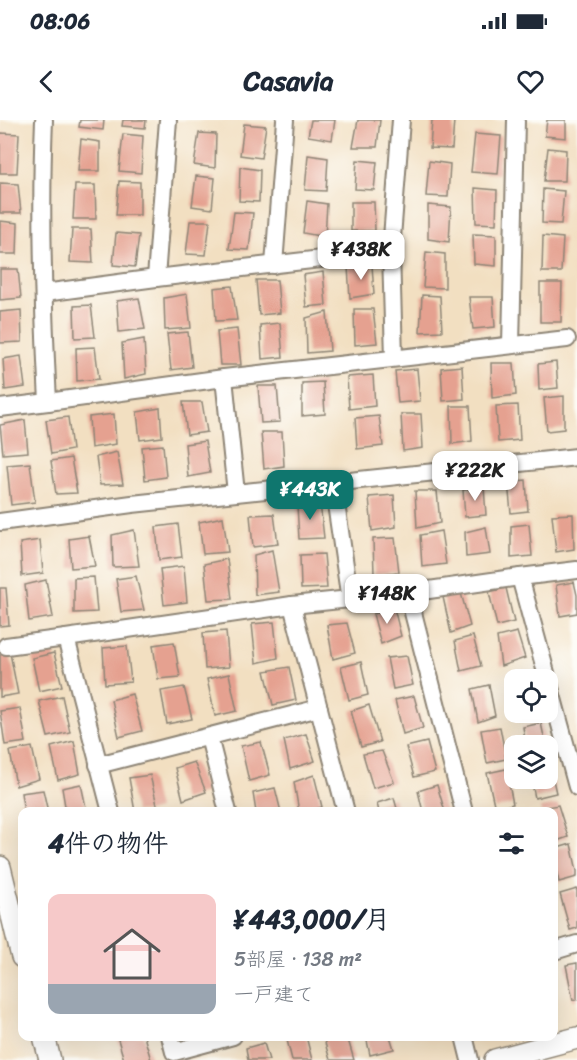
<!DOCTYPE html>
<html lang="ja">
<head>
<meta charset="utf-8">
<style>
	:root { --surface:#fff; --page:#f2f2f3; --text:#1f2937; --muted:#747a83; --line:#e0e1e3; --accent:#0f766e }
	body { margin:0; font-family:Sriracha,"Klee One",sans-serif; background:var(--page); color:var(--text); height:100vh; display:flex; flex-direction:column; font-size:22px; white-space:nowrap }
	* { box-sizing:border-box; margin:0 }
	p { font-size:20px; color:var(--muted) }
	.icon { flex:none; width:33px; height:33px; fill:none; stroke:currentColor; stroke-width:2; stroke-linecap:round; stroke-linejoin:round }
	.map { position:relative; flex:1; overflow:hidden }
	.side { position:absolute; left:18px; top:687px; width:540px; height:234px; display:flex; flex-direction:column; background:var(--surface); border-radius:12px; box-shadow:0 6px 24px #0002 }
	.side>* { flex:none }
	.controls { position:absolute; left:504px; top:549px; display:grid; gap:12px }
	.controls a { display:grid; place-items:center; width:54px; height:54px; border-radius:12px; background:var(--surface); box-shadow:0 6px 24px #0002; font-size:30px }
	.price { position:absolute; translate:-50% -51px; padding:0 14px; border-radius:12px; background:#fff; color:#222; font-size:20px; line-height:39px; filter:drop-shadow(0 2px 3px #0008) }
	.price::after { content:''; position:absolute; left:50%; top:36px; width:18px; height:14px; margin-left:-9px; background:inherit; clip-path:polygon(0 0,100% 0,50% 100%) }
	.price.on { background:var(--accent); color:#fff }
	ul { padding:0; list-style:none }
	li { display:flex; align-items:center; gap:18px; height:150px; padding:0 30px }
	li+li { border-top:2px solid var(--line) }
	li span { display:grid; place-items:center; flex:none; width:168px; height:120px; border-radius:12px; color:#555 }
	li>.icon { margin-inline-start:auto }
	span .icon { width:72px; height:72px; fill:#fffc; stroke-width:1 }
	li b { font-size:26px }
	h2 { display:flex; justify-content:space-between; align-items:center; height:72px; padding:0 30px; font-size:26px }
	.status { display:flex; justify-content:space-between; align-items:center; height:42px; padding:0 30px; background:var(--surface); direction:ltr }
	.status svg { height:16px; fill:currentColor }
	header { display:flex; justify-content:space-between; align-items:center; height:78px; padding:0 30px; background:var(--surface); font-size:27px; font-weight:700 }
	.map>svg:first-child { display:block }
	.building { fill:#e5a190 }
	.lines { fill:none; stroke-linecap:round; stroke-linejoin:round }
	.minor-casing { stroke:#8e8576; stroke-width:20 }
	.tertiary-casing { stroke:#8e8576; stroke-width:24 }
	.minor { stroke:#fff; stroke-width:16 }
	.tertiary { stroke:#fff; stroke-width:21 }
</style>
</head>
<body>
<div class="status"><b>08:06</b><svg viewBox="0 0 49 12"><path d="M0 12V9h3v3zM5 12V6h3v6zM10 12V3h3v9zM15 12V0h3v12zM26 1h20v11H26zM47 4h2v5h-2z"/></svg></div>
<header><svg class="icon" aria-label="back" viewBox="0 0 24 24"><path d="M15 5l-7 7 7 7"/></svg>Casavia<svg class="icon" aria-label="heart" viewBox="0 0 24 24"><path d="M12 20l-8-8c-3-5 5-10 8-4 3-6 11-1 8 4z"/></svg></header>
<div class="map">
<svg width="577" height="940" viewBox="0 0 577 940">
	<rect width="100%" height="100%" fill="#fdfcf7"/>
	<filter id="ink" filterUnits="userSpaceOnUse"><feTurbulence type="fractalNoise" baseFrequency=".0167" numOctaves="2"/><feDisplacementMap in="SourceGraphic" scale="12" xChannelSelector="R" yChannelSelector="G"/><feConvolveMatrix kernelMatrix="1 2 1 2 8 2 1 2 1" color-interpolation-filters="sRGB"/></filter>
	<filter id="wash" filterUnits="userSpaceOnUse"><feTurbulence type="fractalNoise" baseFrequency=".008" numOctaves="4" result="noise"/><feDisplacementMap in="SourceGraphic" scale="24" xChannelSelector="R" yChannelSelector="G"/><feGaussianBlur stdDeviation="1.35" result="paint"/><feColorMatrix in="noise" values="0 0 0 0 0 0 0 0 0 0 0 0 0 0 0 0 0 1.4 0 .05"/><feComposite in="paint" operator="in"/></filter>
	<g filter="url(#wash)">
		<rect width="100%" height="100%" fill="#f2dfc1"/>
		<g id="blocks">
			<g class="building">
				<polygon points="80,0 104,0 103,10 79,7"/>
				<polygon points="123,0 146,0 145,8 122,6"/>
				<polygon points="311,0 335,0 332,20 308,16"/>
				<polygon points="358,0 380,0 377,27 353,27"/>
				<polygon points="432,0 454,0 452,29 430,28"/>
				<polygon points="547,0 566,0 566,18 545,16"/>
				<polygon points="244,4 266,6 261,38 240,35"/>
				<polygon points="0,13 19,14 17,53 0,53"/>
				<polygon points="199,13 216,14 215,48 194,45"/>
				<polygon points="123,14 143,16 141,53 119,51"/>
				<polygon points="475,14 501,16 498,54 471,52"/>
				<polygon points="81,19 100,22 100,51 78,51"/>
				<polygon points="548,28 566,30 565,61 544,61"/>
				<polygon points="308,35 328,38 326,71 305,70"/>
				<polygon points="357,40 377,42 374,70 355,69"/>
				<polygon points="429,41 450,44 448,77 426,76"/>
				<polygon points="240,47 260,50 259,82 239,81"/>
				<polygon points="196,56 215,58 212,89 192,86"/>
				<polygon points="119,61 140,62 140,95 116,95"/>
				<polygon points="0,63 18,64 21,93 0,93"/>
				<polygon points="75,65 95,65 96,99 73,99"/>
				<polygon points="475,68 497,70 496,104 476,103"/>
				<polygon points="543,69 564,71 561,104 542,103"/>
				<polygon points="307,81 327,84 325,117 303,113"/>
				<polygon points="351,82 374,82 375,111 351,111"/>
				<polygon points="428,85 451,87 449,122 428,119"/>
				<polygon points="234,92 253,93 249,130 229,129"/>
				<polygon points="0,101 18,103 17,134 0,134"/>
				<polygon points="190,101 210,101 206,135 186,134"/>
				<polygon points="72,109 91,109 93,143 70,142"/>
				<polygon points="116,113 139,115 135,147 113,145"/>
				<polygon points="473,114 496,115 496,146 474,144"/>
				<polygon points="543,116 563,118 561,152 542,152"/>
				<polygon points="426,132 445,134 445,168 423,167"/>
				<polygon points="372,145 374,174 350,178 348,147"/>
				<polygon points="0,149 18,149 21,178 0,180"/>
				<polygon points="323,152 326,185 306,187 303,155"/>
				<polygon points="256,160 277,160 280,193 259,195"/>
				<polygon points="540,163 562,163 561,202 540,202"/>
				<polygon points="232,166 237,200 216,201 214,168"/>
				<polygon points="187,174 191,208 165,210 164,178"/>
				<polygon points="422,175 440,176 442,211 420,212"/>
				<polygon points="469,177 493,177 495,207 473,209"/>
				<polygon points="139,178 145,209 119,212 117,181"/>
				<polygon points="91,185 95,217 75,218 74,186"/>
				<polygon points="354,189 373,189 377,223 355,225"/>
				<polygon points="21,190 22,222 0,223 0,192"/>
				<polygon points="327,192 330,231 307,233 306,198"/>
				<polygon points="280,203 283,237 262,239 260,205"/>
				<polygon points="237,209 241,245 220,245 217,211"/>
				<polygon points="188,212 192,247 171,250 167,214"/>
				<polygon points="144,219 146,254 124,259 122,223"/>
				<polygon points="95,227 99,259 77,261 76,228"/>
				<polygon points="21,236 25,267 5,270 3,239"/>
				<polygon points="556,242 558,268 539,270 538,244"/>
				<polygon points="491,243 514,243 516,275 492,278"/>
				<polygon points="462,246 464,279 443,281 441,248"/>
				<polygon points="417,249 420,281 398,283 395,251"/>
				<polygon points="373,255 375,286 349,289 347,257"/>
				<polygon points="323,262 325,294 302,296 302,263"/>
				<polygon points="258,266 277,266 280,302 261,303"/>
				<polygon points="564,276 564,309 547,311 544,278"/>
				<polygon points="183,282 202,282 207,312 187,315"/>
				<polygon points="518,285 520,320 498,322 496,286"/>
				<polygon points="451,286 470,286 472,321 452,324"/>
				<polygon points="160,288 162,317 140,320 137,292"/>
				<polygon points="114,294 116,324 91,328 89,297"/>
				<polygon points="401,294 421,294 423,328 403,331"/>
				<polygon points="379,296 383,326 357,329 355,298"/>
				<polygon points="68,297 72,330 51,334 46,300"/>
				<polygon points="25,300 28,332 3,334 0,305"/>
				<polygon points="261,312 282,312 284,346 264,349"/>
				<polygon points="205,321 210,353 188,357 185,324"/>
				<polygon points="163,325 166,357 145,360 142,327"/>
				<polygon points="117,332 123,364 100,365 96,337"/>
				<polygon points="71,338 77,373 56,374 51,341"/>
				<polygon points="30,343 35,382 11,385 7,345"/>
				<polygon points="526,360 528,391 511,393 508,362"/>
				<polygon points="484,367 486,395 465,397 463,370"/>
				<polygon points="415,371 437,371 440,403 417,408"/>
				<polygon points="394,375 396,407 372,411 369,377"/>
				<polygon points="320,383 324,418 299,419 297,385"/>
				<polygon points="274,394 278,424 253,427 250,395"/>
				<polygon points="573,394 574,429 556,432 552,395"/>
				<polygon points="223,397 228,432 203,434 199,402"/>
				<polygon points="178,404 182,437 159,440 156,407"/>
				<polygon points="529,404 532,436 511,438 511,406"/>
				<polygon points="486,407 490,434 466,437 465,412"/>
				<polygon points="134,410 139,446 113,447 112,415"/>
				<polygon points="441,411 446,444 422,447 420,415"/>
				<polygon points="89,416 95,446 71,448 69,419"/>
				<polygon points="395,418 399,452 374,455 373,419"/>
				<polygon points="40,420 43,453 22,456 20,423"/>
				<polygon points="272,430 279,472 255,475 254,435"/>
				<polygon points="324,434 327,468 301,469 300,435"/>
				<polygon points="227,439 232,479 208,480 204,444"/>
				<polygon points="184,446 187,482 164,485 160,449"/>
				<polygon points="136,456 144,490 121,492 116,459"/>
				<polygon points="94,457 97,492 74,493 74,458"/>
				<polygon points="46,460 53,497 29,501 25,465"/>
				<polygon points="574,462 577,475 577,493 560,496 556,465"/>
				<polygon points="0,468 6,468 9,505 0,506"/>
				<polygon points="506,468 514,502 497,506 489,472"/>
				<polygon points="461,473 470,506 451,513 443,477"/>
				<polygon points="394,488 401,516 381,524 373,494"/>
				<polygon points="274,502 278,538 256,543 252,504"/>
				<polygon points="347,503 355,533 333,539 327,505"/>
				<polygon points="226,511 229,547 205,549 203,513"/>
				<polygon points="517,512 525,538 501,546 497,517"/>
				<polygon points="473,516 481,546 461,551 455,521"/>
				<polygon points="174,522 180,557 158,559 153,525"/>
				<polygon points="127,526 131,562 105,564 103,528"/>
				<polygon points="10,533 18,574 0,577 0,535"/>
				<polygon points="54,533 62,566 39,571 32,538"/>
				<polygon points="407,536 413,565 393,569 387,538"/>
				<polygon points="361,542 368,575 349,580 341,547"/>
				<polygon points="289,547 296,580 273,585 265,551"/>
				<polygon points="229,554 237,591 215,596 207,559"/>
				<polygon points="489,565 495,596 478,602 472,569"/>
				<polygon points="184,567 192,599 167,604 161,571"/>
				<polygon points="132,574 142,611 119,617 111,580"/>
				<polygon points="62,576 70,612 48,617 39,581"/>
				<polygon points="414,576 423,608 403,614 395,580"/>
				<polygon points="369,585 380,622 361,627 351,591"/>
				<polygon points="20,588 26,622 5,625 0,591"/>
				<polygon points="541,603 546,626 526,626 523,607"/>
				<polygon points="500,607 506,639 487,643 481,610"/>
				<polygon points="306,614 315,641 290,649 284,620"/>
				<polygon points="74,621 80,654 58,660 51,627"/>
				<polygon points="261,622 270,655 249,661 241,626"/>
				<polygon points="427,622 435,652 414,657 406,627"/>
				<polygon points="32,627 39,659 16,666 10,631"/>
				<polygon points="382,631 394,662 373,668 363,634"/>
				<polygon points="194,642 206,672 183,680 175,648"/>
				<polygon points="548,642 549,642 556,673 535,678 531,658 548,658"/>
				<polygon points="506,649 513,684 495,689 487,653"/>
				<polygon points="150,655 158,689 147,692 135,692 129,658"/>
				<polygon points="314,655 322,687 308,692 299,692 294,662"/>
				<polygon points="81,664 87,692 66,692 62,668"/>
				<polygon points="437,665 445,692 423,692 418,671"/>
				<polygon points="275,668 281,692 256,692 253,673"/>
				<polygon points="43,670 48,692 24,692 21,673"/>
				<polygon points="394,678 398,692 379,692 377,683"/>
				<polygon points="558,685 568,717 554,722 554,692 541,692 540,688"/>
				<polygon points="571,724 577,751 577,757 559,762 554,740 554,729"/>
				<polygon points="577,769 577,808 570,810 560,774"/>
				<polygon points="577,843 577,879 573,880 566,845"/>
				<polygon points="117,916 144,916 151,940 124,940"/>
				<polygon points="286,916 306,916 312,940 292,940"/>
				<polygon points="323,916 347,916 354,940 330,940"/>
				<polygon points="366,916 390,916 394,929 370,935"/>
				<polygon points="264,923 269,940 248,940 246,928"/>
			</g>
		</g>
	</g>
	<g filter="url(#ink)">
		<use href="#blocks" fill-opacity="0" stroke="#8e8576" stroke-width="1.5"/>
		<g class="lines">
			<defs>
				<g id="minor">
					<path d="M44,0c-4,94 -1,188 4,282l176,-24 343,-39"/>
					<polyline points="168,0 156,158 391,131"/>
					<polyline points="274,145 285,0"/>
					<polyline points="44,173 156,158"/>
					<polyline points="511,225 516,0"/>
					<polyline points="394,238 391,131 401,0"/>
					<polyline points="224,258 236,373"/>
					<polyline points="0,288 48,282"/>
					<polyline points="333,363 350,480"/>
					<polyline points="0,402 132,384 577,337"/>
					<polyline points="520,457 577,450"/>
					<polyline points="408,473 464,692"/>
					<polyline points="292,485 346,692"/>
					<polyline points="6,526 66,518"/>
					<polyline points="209,617 228,692"/>
					<polyline points="98,645 319,588"/>
					<polyline points="111,692 66,518 292,485 408,473 520,457 577,667"/>
					<polyline points="554,831 577,824"/>
					<polyline points="170,916 174,932 233,916"/>
					<polyline points="464,916 470,940"/>
				</g>
				<g id="tertiary">
					<polyline points="0,747 22,837"/>
					<polyline points="44,916 50,940"/>
					<polyline points="495,940 577,918"/>
				</g>
			</defs>
			<use href="#minor" class="minor-casing"/>
			<use href="#tertiary" class="tertiary-casing"/>
			<use href="#minor" class="minor"/>
			<use href="#tertiary" class="tertiary"/>
		</g>
	</g>
</svg>
<div class="controls">
<a><svg class="icon" aria-label="locate" viewBox="0 0 24 24"><circle cx="12" cy="12" r="6"/><path d="M12 2v4M12 18v4M2 12h4M18 12h4"/></svg></a>
<a><svg class="icon" aria-label="layers" viewBox="0 0 24 24"><path d="M12 4l9 5-9 5-9-5zM3 14l9 5 9-5"/></svg></a>
</div>
<b class="price" style="left:361px;top:161px">¥438K</b>
<b class="price" style="left:475px;top:382px">¥222K</b>
<b class="price on" style="left:310px;top:401px">¥443K</b>
<b class="price" style="left:387px;top:505px">¥148K</b>
<section class="side">
<h2>4件の物件<svg class="icon" aria-label="filters" viewBox="0 0 24 24"><path d="M4 7h16M4 17h16"/><circle cx="9" cy="7" r="2"/><circle cx="15" cy="17" r="2"/></svg></h2>
<ul>
<li><span style="background:linear-gradient(#f6c9c9 75%,#9aa5b1 0)"><svg class="icon" aria-label="home" viewBox="0 0 24 24"><path d="M3 11l9-7 9 7M6 9v11h12V9"/></svg></span><div><b>¥443,000/月</b><p>5部屋 · 138 m²</p><p>一戸建て</p></div></li>
</ul>
</section>
</div>
</body>
</html>
